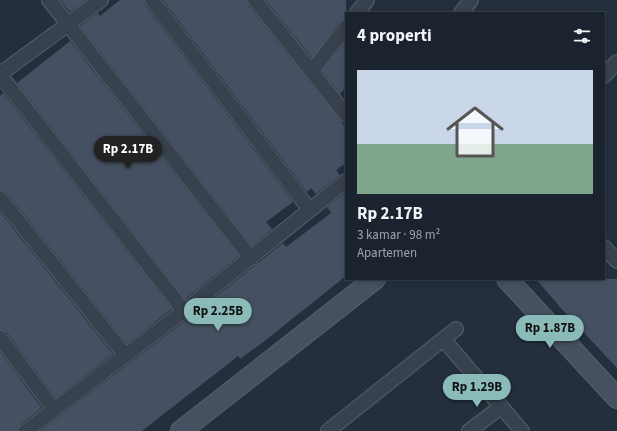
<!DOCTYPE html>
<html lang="id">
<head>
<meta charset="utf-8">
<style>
	:root { --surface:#1b232e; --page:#242b36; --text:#f1f3f6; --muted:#a0a4aa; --line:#39404a; --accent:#8bbbb9 }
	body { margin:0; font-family:"Source Sans 3",sans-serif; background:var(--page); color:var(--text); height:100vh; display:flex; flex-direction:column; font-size:15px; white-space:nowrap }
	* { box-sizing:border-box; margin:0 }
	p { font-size:13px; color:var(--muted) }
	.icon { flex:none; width:22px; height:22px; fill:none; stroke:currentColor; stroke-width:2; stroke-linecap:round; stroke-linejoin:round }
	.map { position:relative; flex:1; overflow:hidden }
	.drawer { position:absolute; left:345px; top:12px; width:260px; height:268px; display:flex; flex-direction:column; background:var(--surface); border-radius:0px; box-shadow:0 2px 6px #0003,0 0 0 1px var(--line) }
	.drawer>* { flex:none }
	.price { position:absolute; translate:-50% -34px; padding:0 9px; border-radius:14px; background:var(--accent); color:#111; font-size:13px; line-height:26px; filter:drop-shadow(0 1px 2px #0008) }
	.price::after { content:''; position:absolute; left:50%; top:24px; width:12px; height:9px; margin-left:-6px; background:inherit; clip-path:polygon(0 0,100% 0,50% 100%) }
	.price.selected { background:#222; color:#fff }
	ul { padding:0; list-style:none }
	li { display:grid; align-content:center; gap:8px; height:212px; padding:0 12px }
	li span { display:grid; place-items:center; height:124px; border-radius:0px; color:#555 }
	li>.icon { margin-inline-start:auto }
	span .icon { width:72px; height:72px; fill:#fffc; stroke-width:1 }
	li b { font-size:17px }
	h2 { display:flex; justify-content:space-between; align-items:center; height:48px; padding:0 12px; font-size:17px }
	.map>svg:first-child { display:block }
	.building { fill:#455162 }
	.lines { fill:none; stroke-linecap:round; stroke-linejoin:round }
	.street-casing { stroke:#565f6c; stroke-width:16 }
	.secondary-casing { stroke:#565f6c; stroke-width:22 }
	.street { stroke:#38414e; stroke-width:14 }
	.secondary { stroke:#465061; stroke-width:20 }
</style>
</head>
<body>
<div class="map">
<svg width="617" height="431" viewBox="0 0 617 431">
	<rect width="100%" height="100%" fill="#242f3e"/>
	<g class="building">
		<polygon points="60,0 87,0 70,12"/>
		<polygon points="120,0 144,0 145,5 293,202 266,222 272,229 252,246 80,26 98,13 100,16"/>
		<polygon points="163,0 247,0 248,5 346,128 346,163 336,170 340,175 316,194 311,188 307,192"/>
		<polygon points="266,0 346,0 346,19 339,22 312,58"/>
		<polygon points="70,41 239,256 185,299 17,83"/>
		<polygon points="346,41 346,87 340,94 322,71"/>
		<polygon points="3,93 172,309 127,344 7,193 0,190 0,96"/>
		<polygon points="346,192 346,276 267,339 240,359 238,356 142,431 40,431 189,318 283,243 286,247 331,213 327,207"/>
		<polygon points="0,212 113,354 56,398 7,333 0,330"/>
		<polygon points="536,279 617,279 617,368 560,307"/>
		<polygon points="0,352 42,408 21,424 18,431 0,431"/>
	</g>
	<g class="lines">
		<defs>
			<g id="street">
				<polyline points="49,0 251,258"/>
				<polyline points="152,0 309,209"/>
				<polyline points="255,0 346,115"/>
				<polyline points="357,13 367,0"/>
				<polyline points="461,13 471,0"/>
				<polyline points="312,71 346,27"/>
				<polyline points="0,74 101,0"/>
				<polyline points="0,75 184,311"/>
				<polyline points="604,76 617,62"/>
				<polyline points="0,198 125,355"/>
				<polyline points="604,247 617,261"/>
				<polyline points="0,338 54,409"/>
				<polyline points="444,340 522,431"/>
				<polyline points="26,431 184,311 346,181"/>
				<polyline points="328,431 456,329"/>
				<polyline points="469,431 501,407"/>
			</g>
			<g id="secondary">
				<polyline points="507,279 617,398"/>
				<polyline points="181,431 375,279"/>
			</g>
		</defs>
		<use href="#street" class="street-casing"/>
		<use href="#secondary" class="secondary-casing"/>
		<use href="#street" class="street"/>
		<use href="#secondary" class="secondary"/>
	</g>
</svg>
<b class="price selected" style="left:128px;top:170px">Rp 2.17B</b>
<b class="price" style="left:218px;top:332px">Rp 2.25B</b>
<b class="price" style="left:550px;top:349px">Rp 1.87B</b>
<b class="price" style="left:477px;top:408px">Rp 1.29B</b>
<section class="drawer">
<h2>4 properti<svg class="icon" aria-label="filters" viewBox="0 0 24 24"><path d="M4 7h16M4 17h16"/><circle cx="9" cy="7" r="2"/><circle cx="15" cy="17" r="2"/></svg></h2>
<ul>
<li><span style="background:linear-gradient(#c9d6e8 60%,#7fa58c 0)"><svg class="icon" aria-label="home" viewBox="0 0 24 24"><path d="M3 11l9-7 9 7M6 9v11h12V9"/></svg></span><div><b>Rp 2.17B</b><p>3 kamar · 98 m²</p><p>Apartemen</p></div></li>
</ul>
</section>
</div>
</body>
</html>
